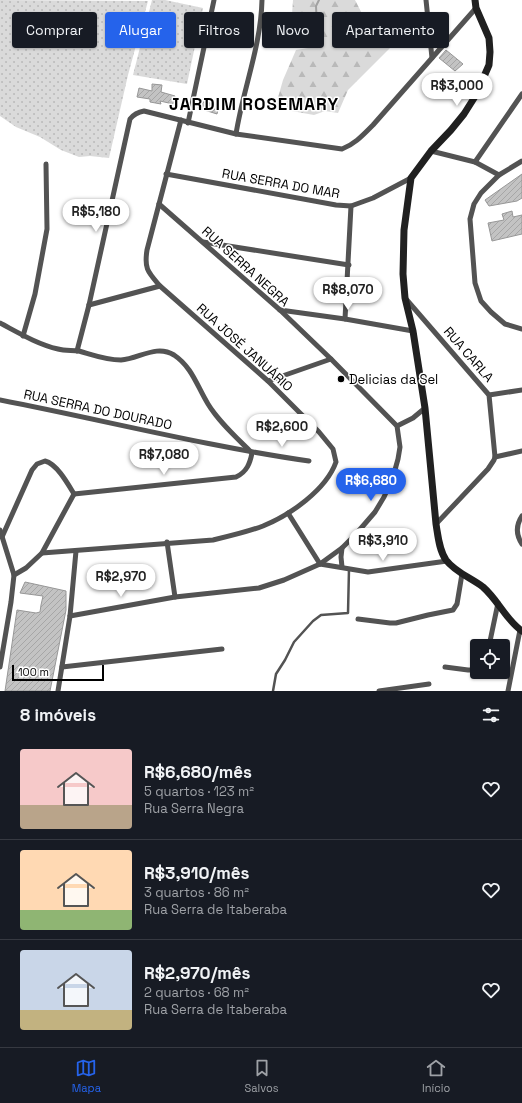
<!DOCTYPE html>
<html lang="pt">
<head>
<meta charset="utf-8">
<style>
	:root { --surface:#171b24; --page:#20242c; --text:#f1f3f6; --muted:#9ea1a6; --line:#363941; --accent:#2563eb }
	body { margin:0; font-family:"Space Grotesk",sans-serif; background:var(--page); color:var(--text); height:100vh; display:flex; flex-direction:column; font-size:15px; white-space:nowrap }
	* { box-sizing:border-box; margin:0 }
	p { font-size:13px; color:var(--muted) }
	.icon { flex:none; width:22px; height:22px; fill:none; stroke:currentColor; stroke-width:2; stroke-linecap:round; stroke-linejoin:round }
	.map { position:relative; height:691px; overflow:hidden }
	.details { display:flex; flex-direction:column; background:var(--surface); flex:1 }
	.details>* { flex:none }
	.top-card { position:absolute; left:12px; top:12px; width:498px; height:36px; display:flex; gap:8px }
	.tools { position:absolute; left:470px; top:639px; display:grid; gap:8px }
	.tools a { display:grid; place-items:center; width:40px; height:40px; border-radius:4px; background:var(--surface); box-shadow:0 1px 3px #0004; font-size:20px }
	.scale { position:absolute; left:12px; bottom:10px; width:92px; box-sizing:border-box; padding-left:4px; border:2px solid #000; border-top:0; font-size:11px; line-height:14px; white-space:nowrap; color:#000; -webkit-text-stroke:3px #fff; paint-order:stroke }
	.price { position:absolute; translate:-50% -34px; padding:0 9px; border-radius:14px; background:#fff; color:#222; font-size:13px; line-height:26px; filter:drop-shadow(0 1px 2px #0008) }
	.price::after { content:''; position:absolute; left:50%; top:24px; width:12px; height:9px; margin-left:-6px; background:inherit; clip-path:polygon(0 0,100% 0,50% 100%) }
	.price.current { background:var(--accent); color:#fff }
	ul { padding:0; list-style:none }
	li { display:flex; align-items:center; gap:12px; height:100px; padding:0 20px }
	li+li { border-top:1px solid var(--line) }
	li span { display:grid; place-items:center; flex:none; width:112px; height:80px; border-radius:4px; color:#555 }
	li>.icon { margin-inline-start:auto }
	span .icon { width:48px; height:48px; fill:#fffc; stroke-width:1 }
	li b { font-size:17px }
	h2 { display:flex; justify-content:space-between; align-items:center; height:48px; padding:0 20px; font-size:17px }
	.tag { padding:0 14px; border-radius:4px; background:var(--surface); box-shadow:0 1px 3px #0004; font-size:14px; line-height:36px }
	.tag.current { background:var(--accent); color:#fff }
	.tab-bar { display:flex; justify-content:space-around; align-items:center; height:56px; border-top:1px solid var(--line); background:var(--surface); font-size:11px; color:var(--muted) }
	.tab-bar a { display:grid; justify-items:center; gap:2px }
	.tab-bar .current { color:var(--accent) }
	.map>svg:first-child { display:block }
	.grass { fill:url(#grass-dots) }
	.forest { fill:url(#forest-firs) }
	.lines { fill:none; stroke-linecap:round; stroke-linejoin:round }
	.stream { stroke:#a1a1a1; stroke-width:2 }
	.building { fill:url(#building-hatch); stroke:#979797 }
	.lane { stroke:#535353; stroke-width:2.5 }
	.street { stroke:#535353; stroke-width:5 }
	.secondary { stroke:#202020; stroke-width:7 }
	.poi-dot { fill:#000; stroke:#fff; stroke-width:1.5 }
	.labels { text-anchor:middle; stroke-width:3; stroke-linejoin:round; paint-order:stroke }
	.street-label { font-size:13px; fill:#000; stroke:#fff }
	.poi-label { font-size:13px; fill:#000; stroke:#fff; text-anchor:start }
	.district-label { font-size:17px; font-weight:bold; letter-spacing:1px; fill:#000; stroke:#fff }
</style>
</head>
<body>
<div class="map">
<svg width="522" height="691" viewBox="0 0 522 691">
	<defs>
		<pattern id="grass-dots" width="8" height="8" patternUnits="userSpaceOnUse"><rect width="8" height="8" fill="#dadada"/><path d="M2 2h.1M6 6h.1" fill="none" stroke="#b9b9b9" stroke-width="1.8" stroke-linecap="round"/></pattern>
		<pattern id="forest-firs" width="22" height="20" patternUnits="userSpaceOnUse"><rect width="22" height="20" fill="#dadada"/><path d="M5 1l3.5 6h-7zM16 11l3.5 6h-7z" fill="#b9b9b9"/></pattern>
		<pattern id="building-hatch" width="6" height="6" patternUnits="userSpaceOnUse"><rect width="6" height="6" fill="#c3c3c3"/><path d="M-1 1l2-2M0 6l6-6M5 7l2-2" fill="none" stroke="#a6a6a6"/></pattern>
	</defs>
	<rect width="100%" height="100%" fill="#fff"/>
	<g class="grass">
		<polygon points="0,0 148,1 128,75 109,158 90,156 79,157 61,150 40,137 16,127 0,116"/>
		<polygon points="152,0 165,0 203,8 187,84 133,75"/>
	</g>
	<polygon class="forest" points="293,0 355,0 373,35 386,17 394,15 398,40 348,90 338,113 325,111 314,115 275,108 283,80 296,50 308,48 306,15 292,15"/>
	<g class="lines">
		<polyline class="stream" points="317,28 316,6 319,0"/>
	</g>
	<g class="building">
		<polygon points="446,50 463,64 455,71 439,58"/>
		<polygon points="152,84 162,85 161,92 175,96 173,104 160,101 161,104 150,102 150,99 137,97 139,88 152,91"/>
		<polygon points="200,101 219,105 217,114 198,108"/>
		<polygon points="522,174 522,198 517,201 489,206 485,200"/>
		<polygon points="512,211 513,217 522,215 522,234 492,241 488,223 504,220 502,214"/>
		<polygon points="25,582 66,591 66,610 50,691 5,691 17,610 36,613 40,612 41,605 43,596 20,593"/>
	</g>
	<g class="lines">
		<polyline class="lane" points="273,691 276,674 285,660 294,642 313,621 321,615 348,613 349,569"/>
		<g class="street">
			<polyline points="426,0 432,58"/>
			<polyline points="188,123 214,0"/>
			<path d="M236,134c7,-45 25,-88 26,-134"/>
			<polyline points="431,151 475,162 499,175 522,161"/>
			<polyline points="475,162 522,94"/>
			<polyline points="166,174 336,205 351,206 373,198 411,178"/>
			<polyline points="499,175 481,193 474,204 470,219 475,283 481,301 491,312 505,324 522,329"/>
			<polyline points="203,242 349,265"/>
			<polyline points="406,299 489,395 495,457 494,460 488,469 436,524"/>
			<polyline points="89,305 160,286"/>
			<polyline points="280,310 345,319 413,331"/>
			<polyline points="345,319 351,206"/>
			<path d="M0,323c19,10 37,21 58,26 7,2 14,1 21,2 14,4 27,9 42,9 18,-1 35,-16 53,-5 18,12 23,31 34,49 11,18 28,33 43,48"/>
			<polyline points="23,336 35,294 47,229 46,164"/>
			<path d="M77,351l12,-46 41,-186c4,-5 8,-7 14,-8l92,23 106,15c13,-5 21,-14 31,-24l103,-117"/>
			<polyline points="268,381 331,359"/>
			<polyline points="489,395 522,390"/>
			<path d="M0,400c103,20 205,46 309,61"/>
			<polyline points="397,426 413,418 425,408"/>
			<polyline points="495,457 522,451"/>
			<path d="M74,494l162,-17c11,-5 14,-14 16,-24"/>
			<polyline points="288,513 320,564"/>
			<path d="M522,516c-6,9 -6,19 0,28"/>
			<polyline points="0,530 14,575 11,602 0,667"/>
			<path d="M2,537l30,-67 5,-6 8,-3c12,3 23,23 29,33"/>
			<polyline points="167,542 175,597"/>
			<polyline points="342,548 341,557 342,567"/>
			<path d="M42,553l171,-13c17,-4 34,-8 50,-14 27,-11 63,-36 73,-64l-3,-13 -14,-17 -51,-51 -108,-95c-12,-14 -16,-17 -13,-36l34,-130"/>
			<polyline points="320,564 368,572 447,561"/>
			<polyline points="14,575 26,568 42,553 74,494"/>
			<polyline points="70,616 175,597 259,588 284,580 320,564 342,548 356,534 375,512 384,497 393,477 398,459 400,447 397,426 331,359 280,310 159,204"/>
			<polyline points="358,619 390,623 396,623 428,615 453,610 457,604 462,574"/>
			<polyline points="489,646 498,603"/>
			<polyline points="62,667 222,649"/>
			<polyline points="445,667 468,670 477,670"/>
			<polyline points="58,691 70,616 76,551"/>
			<polyline points="379,691 429,684"/>
			<polyline points="508,691 520,630"/>
		</g>
		<path class="secondary" d="M475,0l1,8 13,30 1,14 -1,13 -13,30 -12,19 -13,16 -20,21 -20,27 -7,52 -1,44 2,24 8,33 12,77 11,116c2,12 3,26 10,36 9,12 25,18 37,27 15,13 23,33 39,44"/>
	</g>
	<circle class="poi-dot" cx="341" cy="379" r="4"/>
	<g class="labels">
		<g class="street-label">
			<text transform="translate(281 183) rotate(10)" y="5">RUA SERRA DO MAR</text>
			<text transform="translate(246 266) rotate(42)" y="5">RUA SERRA NEGRA</text>
			<text transform="translate(245 347) rotate(42)" y="5">RUA JOSÉ JANUÁRIO</text>
			<text transform="translate(469 354) rotate(49)" y="5">RUA CARLA</text>
			<text transform="translate(98 409) rotate(12)" y="5">RUA SERRA DO DOURADO</text>
		</g>
		<g class="poi-label">
			<text x="349" y="384">Delicias da Sel</text>
		</g>
		<g class="district-label">
			<text x="254" y="110">JARDIM ROSEMARY</text>
		</g>
	</g>
</svg>
<div class="tools">
<a><svg class="icon" aria-label="locate" viewBox="0 0 24 24"><circle cx="12" cy="12" r="6"/><path d="M12 2v4M12 18v4M2 12h4M18 12h4"/></svg></a>
</div>
<div class="scale">100 m</div>
<b class="price" style="left:457px;top:107px">R$3,000</b>
<b class="price" style="left:96px;top:233px">R$5,180</b>
<b class="price" style="left:348px;top:311px">R$8,070</b>
<b class="price" style="left:282px;top:448px">R$2,600</b>
<b class="price" style="left:164px;top:476px">R$7,080</b>
<b class="price current" style="left:371px;top:502px">R$6,680</b>
<b class="price" style="left:383px;top:562px">R$3,910</b>
<b class="price" style="left:121px;top:598px">R$2,970</b>
<div class="top-card">
<a class="tag">Comprar</a>
<a class="tag current">Alugar</a>
<a class="tag">Filtros</a>
<a class="tag">Novo</a>
<a class="tag">Apartamento</a>
</div>
</div>
<section class="details">
<h2>8 imóveis<svg class="icon" aria-label="filters" viewBox="0 0 24 24"><path d="M4 7h16M4 17h16"/><circle cx="9" cy="7" r="2"/><circle cx="15" cy="17" r="2"/></svg></h2>
<ul>
<li><span style="background:linear-gradient(#f6c9c9 70%,#b9a48a 0)"><svg class="icon" aria-label="home" viewBox="0 0 24 24"><path d="M3 11l9-7 9 7M6 9v11h12V9"/></svg></span><div><b>R$6,680/mês</b><p>5 quartos · 123 m²</p><p>Rua Serra Negra</p></div><svg class="icon" aria-label="heart" viewBox="0 0 24 24"><path d="M12 20l-8-8c-3-5 5-10 8-4 3-6 11-1 8 4z"/></svg></li>
<li><span style="background:linear-gradient(#ffd9b3 75%,#8fb573 0)"><svg class="icon" aria-label="home" viewBox="0 0 24 24"><path d="M3 11l9-7 9 7M6 9v11h12V9"/></svg></span><div><b>R$3,910/mês</b><p>3 quartos · 86 m²</p><p>Rua Serra de Itaberaba</p></div><svg class="icon" aria-label="heart" viewBox="0 0 24 24"><path d="M12 20l-8-8c-3-5 5-10 8-4 3-6 11-1 8 4z"/></svg></li>
<li><span style="background:linear-gradient(#c9d6e8 75%,#c2b280 0)"><svg class="icon" aria-label="home" viewBox="0 0 24 24"><path d="M3 11l9-7 9 7M6 9v11h12V9"/></svg></span><div><b>R$2,970/mês</b><p>2 quartos · 68 m²</p><p>Rua Serra de Itaberaba</p></div><svg class="icon" aria-label="heart" viewBox="0 0 24 24"><path d="M12 20l-8-8c-3-5 5-10 8-4 3-6 11-1 8 4z"/></svg></li>
</ul>
</section>
<nav class="tab-bar">
<a class="current"><svg class="icon" aria-label="map" viewBox="0 0 24 24"><path d="M3 6l6-2 6 2 6-2v14l-6 2-6-2-6 2zM9 4v14M15 6v14"/></svg>Mapa</a>
<a><svg class="icon" aria-label="saved" viewBox="0 0 24 24"><path d="M7 4h10v16l-5-4-5 4z"/></svg>Salvos</a>
<a><svg class="icon" aria-label="home" viewBox="0 0 24 24"><path d="M3 11l9-7 9 7M6 9v11h12V9"/></svg>Início</a>
</nav>
</body>
</html>
